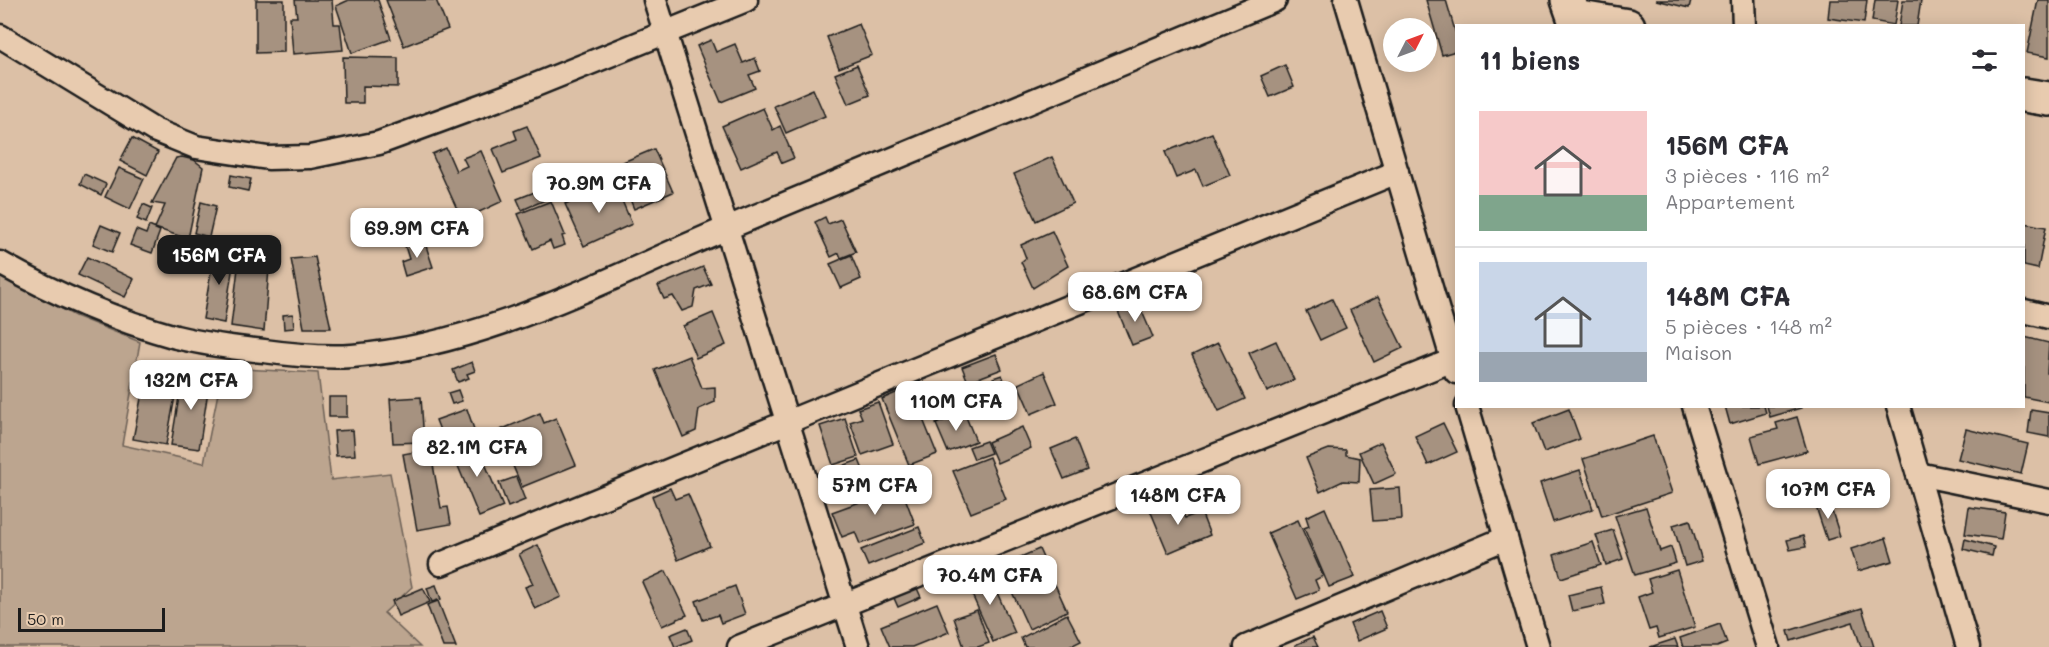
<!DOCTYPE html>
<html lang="fr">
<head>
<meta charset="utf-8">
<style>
	:root { --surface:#fff; --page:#f7f7f7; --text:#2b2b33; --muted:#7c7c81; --line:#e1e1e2; --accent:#1c1c1c }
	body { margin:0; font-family:Mali,sans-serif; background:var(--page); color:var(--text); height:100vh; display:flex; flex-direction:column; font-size:22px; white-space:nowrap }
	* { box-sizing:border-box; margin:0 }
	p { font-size:20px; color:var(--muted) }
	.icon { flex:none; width:33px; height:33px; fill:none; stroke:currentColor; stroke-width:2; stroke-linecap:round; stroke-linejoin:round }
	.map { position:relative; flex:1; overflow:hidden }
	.details { position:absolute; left:1455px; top:24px; width:570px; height:384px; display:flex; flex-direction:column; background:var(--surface); border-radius:0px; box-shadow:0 3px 15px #0003 }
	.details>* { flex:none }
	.needle { width:39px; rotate:48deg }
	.buttons { position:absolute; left:1383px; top:18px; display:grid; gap:12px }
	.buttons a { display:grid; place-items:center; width:54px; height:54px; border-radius:50%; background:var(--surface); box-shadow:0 3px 15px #0003; font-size:30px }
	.scale { position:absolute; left:18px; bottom:15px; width:147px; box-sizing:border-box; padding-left:6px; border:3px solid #1c1c1c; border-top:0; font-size:16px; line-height:21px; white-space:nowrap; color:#1c1c1c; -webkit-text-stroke:4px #e8cbaf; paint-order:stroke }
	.price { position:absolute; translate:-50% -51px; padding:0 14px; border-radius:12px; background:#fff; color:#222; font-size:20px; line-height:39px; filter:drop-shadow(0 2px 3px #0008) }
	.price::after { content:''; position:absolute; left:50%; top:36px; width:18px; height:14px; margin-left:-9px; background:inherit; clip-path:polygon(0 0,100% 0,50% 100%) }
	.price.current { background:var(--accent); color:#fff }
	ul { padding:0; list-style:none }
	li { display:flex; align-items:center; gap:18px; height:150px; padding:0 24px }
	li+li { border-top:2px solid var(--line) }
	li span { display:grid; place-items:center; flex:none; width:168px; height:120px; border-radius:0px; color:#555 }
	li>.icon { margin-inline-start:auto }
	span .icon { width:72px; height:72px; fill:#fffc; stroke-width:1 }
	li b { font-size:26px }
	h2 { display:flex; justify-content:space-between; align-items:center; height:72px; padding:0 24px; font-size:26px }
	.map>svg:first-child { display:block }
	.green { fill:#bca58f; stroke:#6c6056; stroke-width:1.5 }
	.building { fill:#a69280; stroke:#1c1c1c; stroke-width:1.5 }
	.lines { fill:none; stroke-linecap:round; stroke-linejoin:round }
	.street-casing { stroke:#1c1c1c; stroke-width:27 }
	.secondary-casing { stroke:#1c1c1c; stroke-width:38 }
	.street { stroke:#e8cbaf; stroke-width:22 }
	.secondary { stroke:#e8cbaf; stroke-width:33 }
</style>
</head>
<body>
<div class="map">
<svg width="2049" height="647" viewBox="0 0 2049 647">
	<rect width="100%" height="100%" fill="#dcc0a6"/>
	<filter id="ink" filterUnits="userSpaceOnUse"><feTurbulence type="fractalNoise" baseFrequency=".0167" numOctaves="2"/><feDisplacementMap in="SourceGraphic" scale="12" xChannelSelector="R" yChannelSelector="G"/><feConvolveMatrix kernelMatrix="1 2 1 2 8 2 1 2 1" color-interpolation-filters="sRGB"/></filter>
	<g filter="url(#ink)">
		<polygon class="green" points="0,275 75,316 140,342 122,445 204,463 223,368 318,373 331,480 390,473 412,587 384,613 420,647 0,647"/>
		<g class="building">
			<polygon points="256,0 284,0 284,52 256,53"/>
			<polygon points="295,0 332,0 334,24 340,24 343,50 293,54 290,17 297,17"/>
			<polygon points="349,0 378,0 391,39 352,53 336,6"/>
			<polygon points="386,0 436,0 448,29 404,46"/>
			<polygon points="1426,0 1446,0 1456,34 1456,51 1442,55"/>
			<polygon points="1656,0 1691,0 1689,8"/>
			<polygon points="1830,0 1867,0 1864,23 1828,18"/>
			<polygon points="1875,0 1898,0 1894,25 1872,21"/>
			<polygon points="1903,0 1921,0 1917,26 1899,26"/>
			<polygon points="2038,0 2049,0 2049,57 2027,53"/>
			<polygon points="859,24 872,55 839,68 827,37"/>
			<polygon points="711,40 716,52 735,44 743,63 755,58 760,71 749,75 755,88 721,102 697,46"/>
			<polygon points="343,57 398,58 398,87 363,86 363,103 344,103"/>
			<polygon points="857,65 870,95 848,104 835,74"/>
			<polygon points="1285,65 1294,87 1270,97 1261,76"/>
			<polygon points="813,89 825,116 786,133 774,106"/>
			<polygon points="763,108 773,130 780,126 794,158 782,163 777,152 741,168 722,126"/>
			<polygon points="527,126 541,158 503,173 493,149 517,139 514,131"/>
			<polygon points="1212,133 1230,175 1203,186 1196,170 1176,178 1165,152"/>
			<polygon points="132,138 158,152 147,175 120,161"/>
			<polygon points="446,148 456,171 467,166 463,158 481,151 503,201 462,220 432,154"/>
			<polygon points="654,149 673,192 634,209 616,165"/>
			<polygon points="182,157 194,160 203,167 188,239 155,228 165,205 152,203 176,158"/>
			<polygon points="1052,157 1073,203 1036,221 1014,174"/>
			<polygon points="119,168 144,179 130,209 105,197"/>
			<polygon points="595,169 601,181 581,190 583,194 565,202 557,186"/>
			<polygon points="84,174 106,184 101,195 80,184"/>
			<polygon points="231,175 251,179 248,191 229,187"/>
			<polygon points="614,182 632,224 584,246 565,204"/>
			<polygon points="550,186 554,196 522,210 517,199"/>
			<polygon points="551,201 565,235 562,236 565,245 553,249 550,241 533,249 518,214"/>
			<polygon points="201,202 216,206 209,237 194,233"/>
			<polygon points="143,204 152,208 146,223 137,219"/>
			<polygon points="825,217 828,224 841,219 856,252 841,258 839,253 831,257 815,222"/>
			<polygon points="2024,223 2046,227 2038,269 2024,266"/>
			<polygon points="101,225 120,233 112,252 93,244"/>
			<polygon points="149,226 160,231 152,253 130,245 136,230 146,234"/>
			<polygon points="1052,231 1068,266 1033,288 1021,262 1026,258 1021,245"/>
			<polygon points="424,240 433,267 405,276 401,262 409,259 405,246"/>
			<polygon points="215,248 235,252 224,323 203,319"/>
			<polygon points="851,255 861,279 841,288 830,264"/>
			<polygon points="258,256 270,256 264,331 231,326 239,260 251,261"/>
			<polygon points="87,257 134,279 125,297 78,275"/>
			<polygon points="315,257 331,328 304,328 291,259"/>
			<polygon points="703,267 711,284 696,290 693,307 682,311 673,296 664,299 658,286"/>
			<polygon points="1378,297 1403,348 1374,362 1350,310"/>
			<polygon points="1332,299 1346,328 1320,340 1306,311"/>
			<polygon points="1137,300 1153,337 1132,345 1117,309"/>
			<polygon points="713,313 726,345 696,358 683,326"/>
			<polygon points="293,314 294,328 284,329 283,315"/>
			<polygon points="2024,337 2049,343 2047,373 2049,373 2049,402 2024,397"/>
			<polygon points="1276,341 1294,380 1267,392 1249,353"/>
			<polygon points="1218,343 1245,399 1219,411 1192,355"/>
			<polygon points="996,354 1002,369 968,382 962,367"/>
			<polygon points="689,356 702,388 715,387 715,402 699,409 696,431 683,437 655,370"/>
			<polygon points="472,362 475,371 467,374 469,378 458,382 453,370"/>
			<polygon points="147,368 179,375 166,445 133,439"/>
			<polygon points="1044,372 1057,403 1031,414 1018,384"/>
			<polygon points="183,373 210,378 199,449 171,445"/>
			<polygon points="1002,375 1007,389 997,392 993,378"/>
			<polygon points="910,387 937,454 909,465 882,399"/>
			<polygon points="458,390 462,401 452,404 448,393"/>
			<rect x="329" y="397" width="18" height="20"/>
			<polygon points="421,397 424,442 393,443 390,399"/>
			<polygon points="878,402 893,444 862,455 850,422 862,418 858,409"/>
			<polygon points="1725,406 1764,406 1766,413 1730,424"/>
			<polygon points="1767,406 1801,406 1801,408 1770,417"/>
			<polygon points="467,409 476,435 446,446 436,420"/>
			<polygon points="1569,409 1580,439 1544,452 1533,423"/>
			<polygon points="2031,410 2049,413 2049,437 2028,433"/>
			<polygon points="964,412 976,441 948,452 936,424"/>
			<polygon points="540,413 544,423 556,418 576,465 522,487 498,431"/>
			<polygon points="1797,417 1807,451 1759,464 1751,436 1778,429 1776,423"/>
			<polygon points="845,418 858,457 833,465 820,426"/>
			<polygon points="1443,423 1457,452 1428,465 1415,436"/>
			<polygon points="1022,427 1031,448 997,463 988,442"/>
			<polygon points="1966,429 2028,444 2021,474 1958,459"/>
			<polygon points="353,430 355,455 336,456 334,431"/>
			<polygon points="1653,436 1672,493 1602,516 1583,459"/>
			<polygon points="475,439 503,507 479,517 451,449"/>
			<polygon points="1075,439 1087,470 1064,479 1051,449"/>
			<polygon points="986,441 991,453 974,459 969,447"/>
			<polygon points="1381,442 1396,474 1374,484 1359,452"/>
			<polygon points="430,449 441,508 448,507 451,524 417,530 403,454"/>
			<polygon points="1329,449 1346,450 1346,455 1360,458 1359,482 1343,481 1320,492 1306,458"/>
			<polygon points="989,457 1006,499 971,513 953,471"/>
			<polygon points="859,460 864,472 839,482 834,469"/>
			<polygon points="1580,470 1593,509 1553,522 1540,483"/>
			<polygon points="516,477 525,500 508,507 499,483"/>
			<polygon points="901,487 915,524 860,544 855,532 842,537 832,512"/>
			<polygon points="670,488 675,499 688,494 710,546 678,560 652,496"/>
			<polygon points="1400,488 1402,519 1373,521 1370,490"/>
			<polygon points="1177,499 1185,518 1201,512 1210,535 1168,553 1150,510"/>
			<polygon points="1828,499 1840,536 1827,540 1815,504"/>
			<polygon points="1646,507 1660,551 1671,547 1676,563 1635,575 1615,516"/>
			<polygon points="1969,507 2005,512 2001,539 1965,534"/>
			<polygon points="1325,508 1355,577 1329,587 1304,528 1309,526 1306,517"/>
			<polygon points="1298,520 1323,576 1315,580 1319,590 1297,599 1268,533"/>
			<polygon points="1690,520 1702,561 1685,566 1673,525"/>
			<polygon points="919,527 925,543 868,566 861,550"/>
			<polygon points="1613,530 1623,559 1606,565 1596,535"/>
			<polygon points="1803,536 1806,547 1790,550 1787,540"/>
			<polygon points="1886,538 1893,561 1858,571 1851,549"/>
			<polygon points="1965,539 1994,547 1992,556 1963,549"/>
			<polygon points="1593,542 1601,565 1561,578 1554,555"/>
			<polygon points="538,545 561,597 535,609 525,587 533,584 519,554"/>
			<polygon points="1039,549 1067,611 1029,629 1000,566"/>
			<polygon points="987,570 1015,633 993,642 965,579"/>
			<polygon points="1677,570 1695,627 1659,638 1656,628 1649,630 1638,597 1652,592 1648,579"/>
			<polygon points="666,571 687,615 662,626 642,582"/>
			<polygon points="436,585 441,599 432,602 427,588"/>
			<polygon points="735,586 745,614 721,623 718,615 703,620 696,601"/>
			<polygon points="916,586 921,597 898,607 893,596"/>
			<polygon points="1601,587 1605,604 1572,611 1568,595"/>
			<polygon points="423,588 430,602 398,616 392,601"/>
			<polygon points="438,601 456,647 443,647 427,605"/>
			<polygon points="937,603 949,632 912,647 890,647 881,626"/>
			<polygon points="1862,608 1874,647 1861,647 1853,622 1791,641 1788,631"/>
			<polygon points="977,610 989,643 978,647 964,647 954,618"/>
			<polygon points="1380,611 1387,628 1357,641 1350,624"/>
			<polygon points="1067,614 1081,641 1069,647 1025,647 1021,638"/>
			<polygon points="1720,624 1727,643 1717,647 1683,647 1680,638"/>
			<polygon points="687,628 692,640 675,647 670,635"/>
			<polygon points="1313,637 1318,647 1295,647 1295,645"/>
			<polygon points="1675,639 1678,647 1650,647"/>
		</g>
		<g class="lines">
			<defs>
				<g id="street">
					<polyline points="655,0 858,647"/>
					<polyline points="1346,0 1456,372"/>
					<polyline points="1743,0 1744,26"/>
					<polyline points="0,36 154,130 196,147 268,158 310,157 379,143 518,92 746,0"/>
					<path d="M0,263c55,31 115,57 176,74 29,7 59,11 88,14 29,4 59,7 88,5 136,-11 257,-79 380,-130 181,-76 362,-151 543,-226"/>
					<polyline points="2024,311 2049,317"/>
					<polyline points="1467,406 1538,647"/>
					<polyline points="1694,406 1768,647"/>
					<polyline points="1898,406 1968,647"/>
					<polyline points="1918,474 2049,501"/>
					<polyline points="441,564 1397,172"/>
					<polyline points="739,647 1453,360"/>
					<polyline points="1246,647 1506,538"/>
				</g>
				<g id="secondary">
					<polyline points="1568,0 1574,17 1628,26"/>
					<polyline points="2024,95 2049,99"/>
				</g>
			</defs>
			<use href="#street" class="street-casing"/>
			<use href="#secondary" class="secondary-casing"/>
			<use href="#street" class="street"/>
			<use href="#secondary" class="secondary"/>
		</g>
	</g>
</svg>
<div class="buttons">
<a><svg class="needle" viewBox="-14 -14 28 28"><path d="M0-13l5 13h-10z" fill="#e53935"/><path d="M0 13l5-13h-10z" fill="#7c7c81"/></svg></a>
</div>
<div class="scale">50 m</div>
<b class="price" style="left:599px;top:214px">70.9M CFA</b>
<b class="price" style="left:417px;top:259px">69.9M CFA</b>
<b class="price current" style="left:219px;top:286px">156M CFA</b>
<b class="price" style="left:1135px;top:323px">68.6M CFA</b>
<b class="price" style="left:191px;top:411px">132M CFA</b>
<b class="price" style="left:956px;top:432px">110M CFA</b>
<b class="price" style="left:477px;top:478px">82.1M CFA</b>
<b class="price" style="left:875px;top:516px">57M CFA</b>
<b class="price" style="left:1828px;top:520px">107M CFA</b>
<b class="price" style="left:1178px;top:526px">148M CFA</b>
<b class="price" style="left:990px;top:606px">70.4M CFA</b>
<section class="details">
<h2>11 biens<svg class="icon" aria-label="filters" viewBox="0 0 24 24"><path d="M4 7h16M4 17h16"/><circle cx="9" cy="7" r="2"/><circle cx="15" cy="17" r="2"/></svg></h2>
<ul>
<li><span style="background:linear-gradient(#f6c9c9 70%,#7fa58c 0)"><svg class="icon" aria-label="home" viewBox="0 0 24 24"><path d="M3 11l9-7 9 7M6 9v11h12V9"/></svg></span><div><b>156M CFA</b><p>3 pièces · 116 m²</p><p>Appartement</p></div></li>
<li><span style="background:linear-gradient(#c9d6e8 75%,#9aa5b1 0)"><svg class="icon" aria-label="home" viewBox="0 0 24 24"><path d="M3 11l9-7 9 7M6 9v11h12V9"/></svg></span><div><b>148M CFA</b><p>5 pièces · 148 m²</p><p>Maison</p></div></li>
</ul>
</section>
</div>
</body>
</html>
